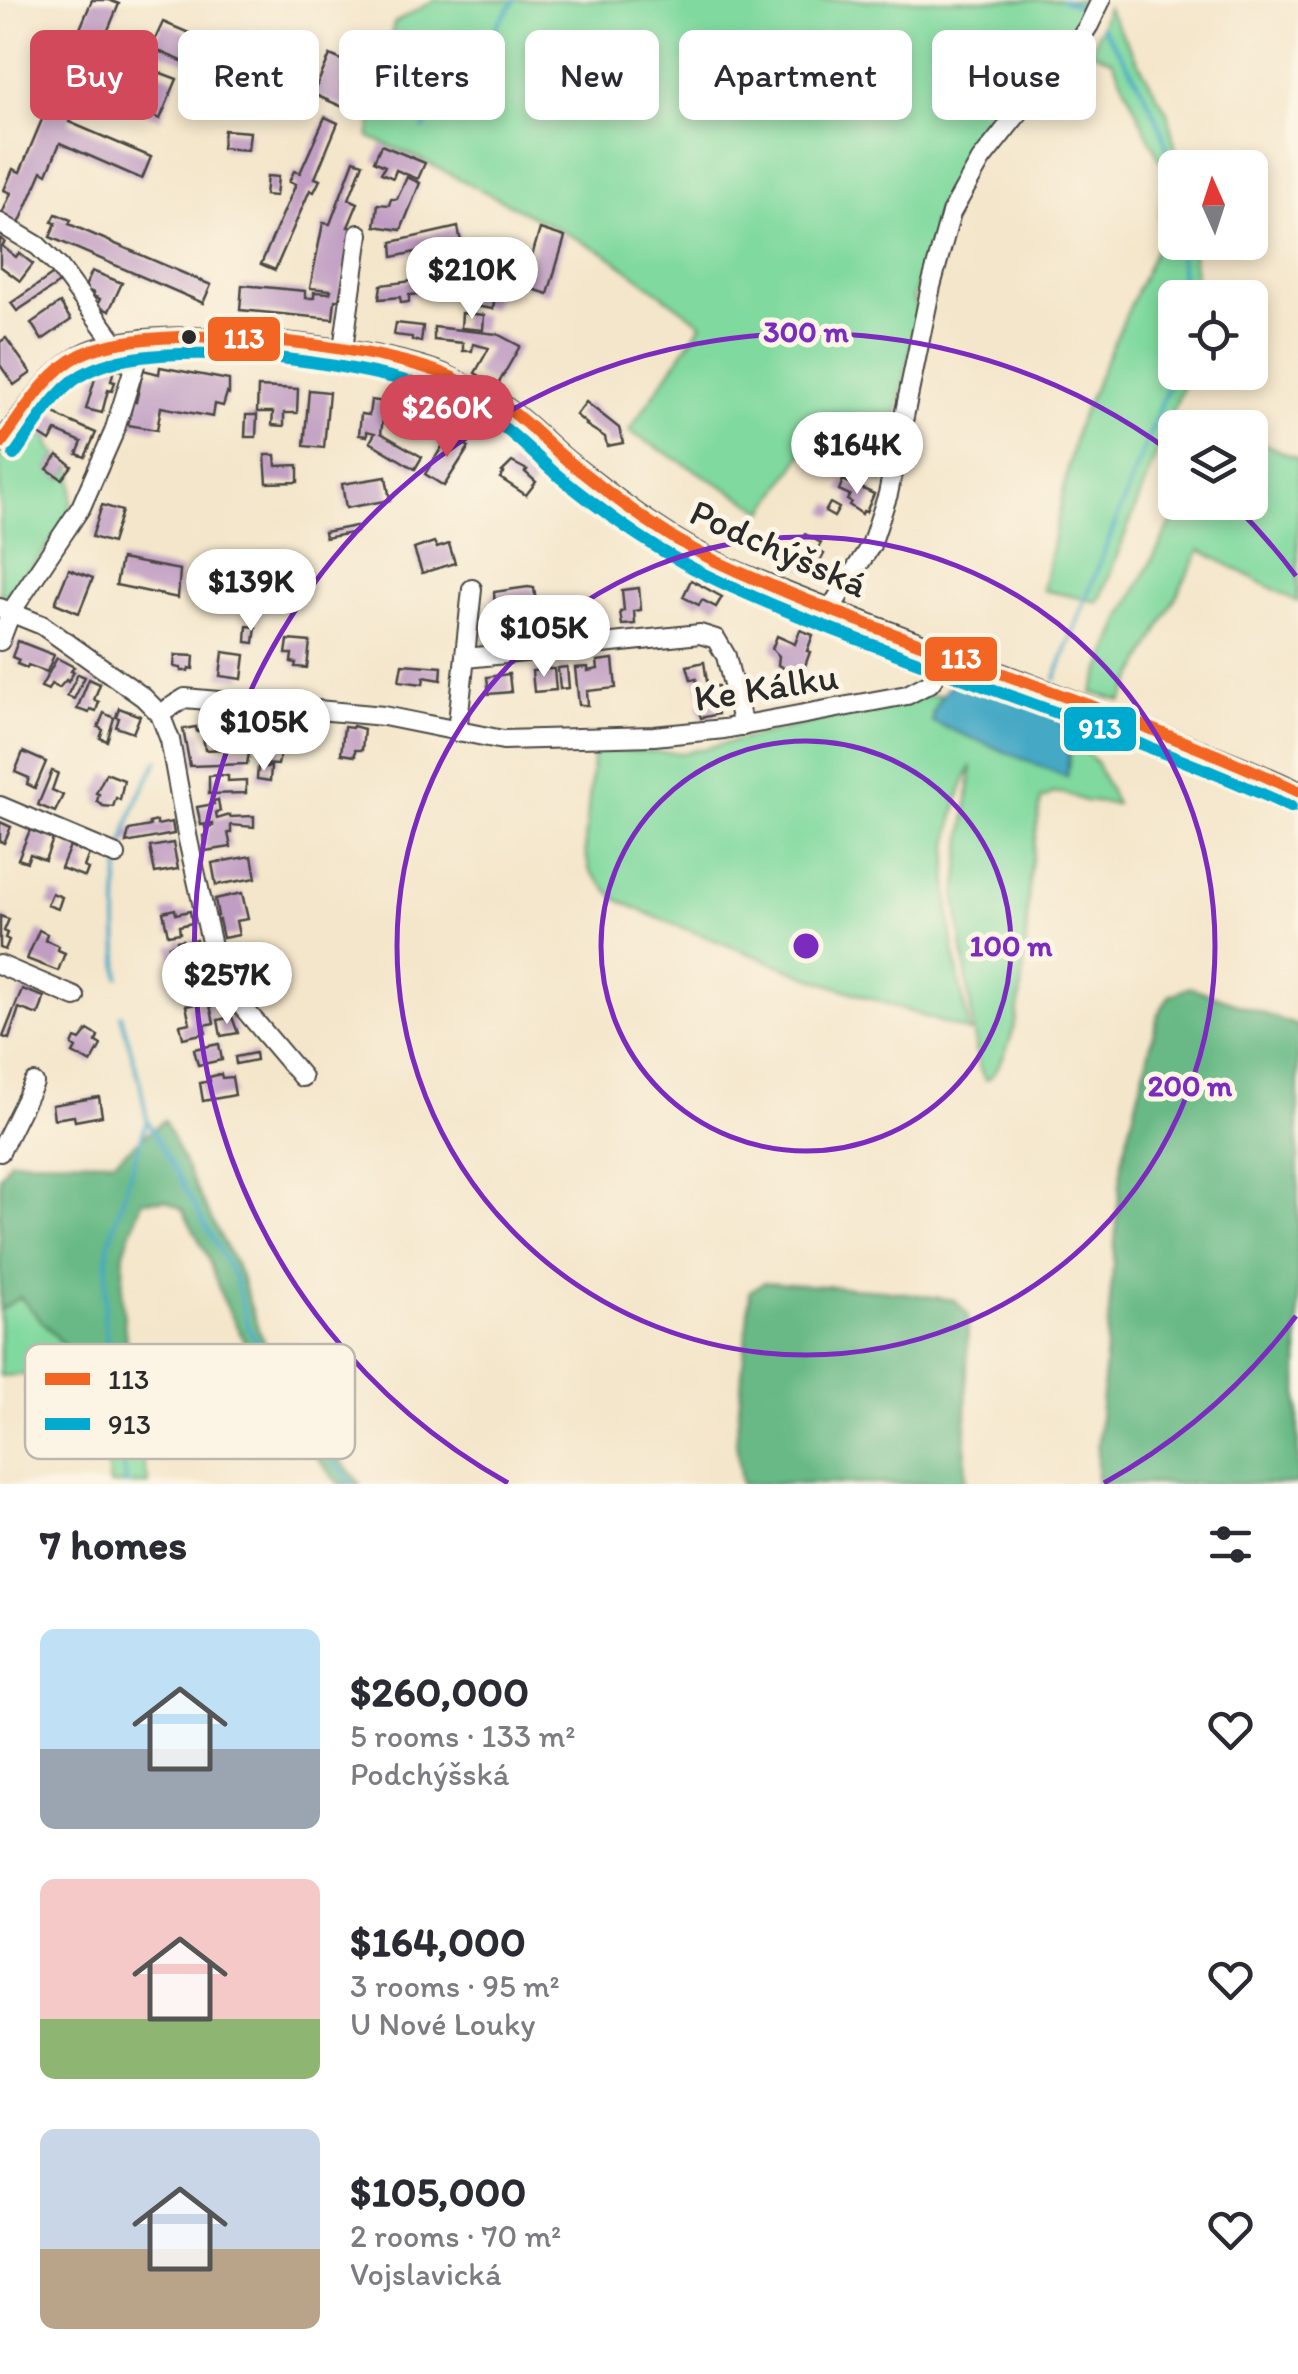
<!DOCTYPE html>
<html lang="en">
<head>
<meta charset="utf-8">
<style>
	:root { --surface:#fff; --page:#f7f7f7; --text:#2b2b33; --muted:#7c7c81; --accent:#d1495b }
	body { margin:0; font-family:Itim,sans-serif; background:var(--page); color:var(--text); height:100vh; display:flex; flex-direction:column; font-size:38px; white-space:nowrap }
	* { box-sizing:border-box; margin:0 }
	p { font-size:32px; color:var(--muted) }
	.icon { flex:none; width:55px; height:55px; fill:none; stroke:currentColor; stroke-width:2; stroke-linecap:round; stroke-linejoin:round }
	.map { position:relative; height:1484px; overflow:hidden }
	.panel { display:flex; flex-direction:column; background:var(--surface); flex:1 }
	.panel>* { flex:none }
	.hud { position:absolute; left:30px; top:30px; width:1240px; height:90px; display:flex; gap:20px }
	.needle { width:65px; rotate:357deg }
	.tools { position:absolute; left:1158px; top:150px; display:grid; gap:20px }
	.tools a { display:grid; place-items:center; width:110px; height:110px; border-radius:15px; background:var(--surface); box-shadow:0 5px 15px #0003; font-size:50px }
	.price { position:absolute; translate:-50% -85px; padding:0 22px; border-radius:35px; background:#fff; color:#222; font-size:32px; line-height:65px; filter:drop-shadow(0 2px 5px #0008) }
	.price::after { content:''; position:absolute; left:50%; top:60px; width:30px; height:22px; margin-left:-15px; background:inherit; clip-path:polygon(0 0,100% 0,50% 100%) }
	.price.selected { background:var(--accent); color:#fff }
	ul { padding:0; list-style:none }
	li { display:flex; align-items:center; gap:30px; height:250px; padding:0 40px }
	li span { display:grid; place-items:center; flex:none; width:280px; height:200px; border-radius:15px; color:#555 }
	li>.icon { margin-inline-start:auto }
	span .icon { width:120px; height:120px; fill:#fffc; stroke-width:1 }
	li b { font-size:42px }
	h2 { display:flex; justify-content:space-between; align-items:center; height:120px; padding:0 40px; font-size:42px }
	.tag { padding:0 35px; border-radius:15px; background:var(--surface); box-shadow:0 5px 15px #0003; font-size:35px; line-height:90px }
	.tag.selected { background:var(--accent); color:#fff }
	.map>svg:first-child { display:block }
	.green { fill:#80d99e; stroke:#568264; stroke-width:2.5 }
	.forest { fill:#68b985; stroke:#4a7258; stroke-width:2.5 }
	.water { fill:#45a8c5; stroke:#386a78; stroke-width:2.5 }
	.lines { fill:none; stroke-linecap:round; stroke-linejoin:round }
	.stream { stroke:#45a8c5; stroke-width:4 }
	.building { fill:#c09dc3 }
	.minor-casing { stroke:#494743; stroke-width:22 }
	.minor { stroke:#fff; stroke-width:18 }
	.bus-1-casing { stroke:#fcf5e5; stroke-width:20 }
	.bus-2-casing { stroke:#fcf5e5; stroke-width:20 }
	.bus-1 { stroke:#f26522; stroke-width:12 }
	.bus-2 { stroke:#00a9ce; stroke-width:12 }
	.ring { fill:none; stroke:#7b2cbf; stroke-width:5 }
	.bus-dot { fill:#2b2b2b; stroke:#fcf5e5; stroke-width:4 }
	.labels { text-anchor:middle; stroke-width:10; stroke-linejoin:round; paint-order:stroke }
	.street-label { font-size:38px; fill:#2b2b2b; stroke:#fcf5e5 }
	.key { fill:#fcf5e5; stroke:#bdb8ad; stroke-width:2.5 }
	.key-label { font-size:28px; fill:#2b2b2b }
	.centre { fill:#7b2cbf; stroke:#fcf5e5; stroke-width:5 }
	.ring-label { font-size:30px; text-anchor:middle; font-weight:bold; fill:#7b2cbf; stroke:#fcf5e5; stroke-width:10; stroke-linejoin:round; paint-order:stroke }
	.line-badge { stroke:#fcf5e5; stroke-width:4 }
	.badge-label { font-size:28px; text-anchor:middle; font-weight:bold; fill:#fff }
</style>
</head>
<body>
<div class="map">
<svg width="1298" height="1484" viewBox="0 0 1298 1484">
	<rect width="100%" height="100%" fill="#fcf5e5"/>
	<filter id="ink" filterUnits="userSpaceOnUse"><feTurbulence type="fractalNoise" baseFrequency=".01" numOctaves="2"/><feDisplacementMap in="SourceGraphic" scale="20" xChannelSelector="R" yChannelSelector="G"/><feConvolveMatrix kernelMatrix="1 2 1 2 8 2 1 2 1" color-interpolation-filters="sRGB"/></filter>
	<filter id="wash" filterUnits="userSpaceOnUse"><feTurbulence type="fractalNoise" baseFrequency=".0048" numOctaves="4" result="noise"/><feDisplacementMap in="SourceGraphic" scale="40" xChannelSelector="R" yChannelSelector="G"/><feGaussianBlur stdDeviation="2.25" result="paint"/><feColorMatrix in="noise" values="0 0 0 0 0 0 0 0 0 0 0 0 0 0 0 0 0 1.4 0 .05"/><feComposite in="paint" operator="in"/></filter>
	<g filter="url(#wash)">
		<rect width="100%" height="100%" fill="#f4e6cb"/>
		<g class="green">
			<polygon points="435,0 1092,0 1066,43 964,168 936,232 913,298 918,312 883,484 805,450 765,511 629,431 702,324 605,253 418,158 369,137 394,23"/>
			<polygon points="1107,8 1167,112 1180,167 1175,168 1175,242 1192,243 1197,297 1175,298 1175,372 1188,373 1099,602 1043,590 1077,426 1157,245 1164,169 1112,60 1091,51"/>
			<path d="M30,428l20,13 -2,3 10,11 -10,14 14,10 10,-13c2,9 0,38 -3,46 -10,21 -49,76 -69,86v-139l18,-15z"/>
			<polygon points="1250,437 1298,459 1298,602 1200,550 1122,701 1092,693 1122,617 1182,503 1250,502"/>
			<path d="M943,695l-11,17 1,10 134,55 3,-21 -5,-25 31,31 20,42 -31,-3 -22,-8h-10l-7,5h-5c-3,25 -8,51 -11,77 -6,59 -1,158 -41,204l-4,1 -7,-16 -22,-167 16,-132c-42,81 -21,181 -2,267l-148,-50 -164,-64 -42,-19 -26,-28 -4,-16 -1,-14 9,-91 91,3 237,-57z"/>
			<polygon points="20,1297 73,1355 129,1373 134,1425 149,1484 110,1484 103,1440 97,1426 69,1392 34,1374 0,1376 0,1310"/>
		</g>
		<g class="forest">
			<polygon points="1190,987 1298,1026 1298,1484 1097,1484 1097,1453 1122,1160 1158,1015 1169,996"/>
			<polygon points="164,1120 200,1197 240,1274 258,1329 284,1380 322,1437 360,1484 338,1484 299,1435 261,1375 222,1297 207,1255 182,1209 165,1200 142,1201 124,1252 122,1298 129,1373 73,1355 20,1297 0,1310 0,1177 10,1160 114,1161"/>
			<polygon points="764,1282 883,1290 955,1300 968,1315 965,1484 741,1484 736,1441 750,1291"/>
		</g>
		<path class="water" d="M963,676c20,7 85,25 95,39 13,17 11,43 9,62l-135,-55c-1,-17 16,-38 31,-46z"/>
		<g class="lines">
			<g class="stream">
				<polyline points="1062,0 1087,9"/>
				<path d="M1101,27c26,32 62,93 69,134 3,15 3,32 5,48"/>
				<polyline points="423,129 515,0"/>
				<polyline points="1178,242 1184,298"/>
				<polyline points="1055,679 1175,368"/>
				<path d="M119,977c-3,-57 -6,-114 15,-168 6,-17 16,-33 24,-49"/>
				<polyline points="121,1015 140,1082 147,1120 108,1245 104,1319 126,1484"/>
				<polyline points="147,1120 235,1278 249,1329 302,1420 352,1484"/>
			</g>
		</g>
		<g id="blocks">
			<g class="building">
				<polygon points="92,0 109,0 119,4 69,122 151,157 142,179 60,143 47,174 42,171 19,224 3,218 2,214 11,193 4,190 13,169 20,172"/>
				<polygon points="163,22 291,76 280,102 151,48"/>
				<polygon points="330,55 367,71 350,110 313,94"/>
				<polygon points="153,70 177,79 160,119 136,109"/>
				<polygon points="325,117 338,123 315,178 320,180 314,192 310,190 275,270 261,264 296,184 289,182 294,171 300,173"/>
				<polygon points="224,130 250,132 248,150 222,148"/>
				<polygon points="381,145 425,163 418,179 396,170 393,178 381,173 385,166 374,161"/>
				<polygon points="354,160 363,163 349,199 358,203 348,227 353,228 339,300 335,300 333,319 240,310 242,285 305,291 305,298 314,298 314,292 330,293 331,290 310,288 323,223 330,224"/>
				<polygon points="267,176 278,177 276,196 265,195"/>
				<polygon points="407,177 420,183 401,230 375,226 378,204 389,205 391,199 397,199"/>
				<polygon points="56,214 71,220 69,224 211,285 203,303 50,237 56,223 52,222"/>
				<polygon points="458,227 461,242 393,257 392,242"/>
				<polygon points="540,229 565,237 548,294 523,286"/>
				<polygon points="0,238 5,242 2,246 16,257 19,253 33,264 20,281 0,266"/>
				<polygon points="469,265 471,272 456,274 458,291 447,292 447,296 442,296 442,293 409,295 409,302 401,303 400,297 379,299 381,285 420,280 419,273"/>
				<polygon points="92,271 122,283 109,311 97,306 100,299 93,296 94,293 84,289"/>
				<polygon points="55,273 61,282 17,311 11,303"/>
				<polygon points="473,278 497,282 493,309 468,305"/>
				<polygon points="60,303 71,320 42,340 31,323"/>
				<polygon points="462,313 484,315 483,330 461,328"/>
				<polygon points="396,323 423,326 421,342 412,340 412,337 394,335"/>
				<polygon points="434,327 497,334 520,346 497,386 475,373 489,348 473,344 472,351 463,351 463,343 434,340"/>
				<polygon points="6,338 31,373 14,385 0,365 0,342"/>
				<polygon points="112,362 123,365 121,371 114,369 111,381 115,382 112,391 108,390 102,413 86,409 99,365 111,368"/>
				<polygon points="160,367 229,380 229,394 227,393 223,406 215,404 213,417 161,407 157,430 128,425 133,401 136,402 143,370 159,374"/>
				<polygon points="258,387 298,389 297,413 284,413 284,426 272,425 273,412 257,412"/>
				<polygon points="309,390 329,392 324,448 304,446"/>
				<polygon points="371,400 385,402 381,433 422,457 415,469 370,442 375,433 367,431 367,436 359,435 361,414 369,415"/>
				<polygon points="586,402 619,428 623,443 607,446 605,437 586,425 587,424 576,415"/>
				<polygon points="45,406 62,418 96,433 85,457 77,454 82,442 56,431 50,441 30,428"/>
				<polygon points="246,415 257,415 256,437 245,437"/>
				<polygon points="450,434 469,447 444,486 425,474"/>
				<polygon points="58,455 72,466 62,479 47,469"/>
				<polygon points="265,455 275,455 276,466 298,465 298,482 267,483"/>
				<polygon points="512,462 527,470 525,472 536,482 526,495 500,478 504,473 502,472"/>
				<polygon points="386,477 390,500 346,508 342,484"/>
				<polygon points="843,480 874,494 866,512 863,511 862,514 849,505 851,502 847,500 850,495 839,490"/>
				<polygon points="830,503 839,508 834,517 825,512"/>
				<polygon points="102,505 122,511 112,543 92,537"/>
				<polygon points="356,526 357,532 325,538 324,532"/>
				<polygon points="805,534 821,543 817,550 824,554 813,574 799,566 796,566 793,562 800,552 797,551"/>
				<polygon points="434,542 437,548 449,544 455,563 422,573 414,549"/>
				<polygon points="121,559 180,570 178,598 116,585"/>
				<polygon points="69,569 93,578 79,613 55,603"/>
				<polygon points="691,580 722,597 716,607 702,600 699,605 683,597"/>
				<polygon points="528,587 534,588 537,610 528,611 527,607 510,610 509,606 495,608 494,592"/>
				<polygon points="639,588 641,610 634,611 635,624 622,625 620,612 624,611 622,590"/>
				<polygon points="247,626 256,627 254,643 246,642"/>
				<polygon points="800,630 813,635 807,651 810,652 801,677 778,665 779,656 772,649 777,636 795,644"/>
				<polygon points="288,640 310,642 307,668 295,667 296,663 291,662 292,654 286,654"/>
				<polygon points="18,641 54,655 47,672 28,665 27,668 17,664 19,660 12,657"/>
				<polygon points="223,652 245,655 242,679 220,676"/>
				<polygon points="175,655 194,656 193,669 189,668 188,671 181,671 181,668 174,667"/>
				<polygon points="57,658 74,667 71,671 74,672 68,682 66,680 59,688 51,684 48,690 41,687"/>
				<polygon points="613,659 616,688 587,691 588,705 579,705 575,668 588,667 588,671 598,669 597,661"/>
				<polygon points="704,662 708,688 718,686 721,698 714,700 718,714 701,718 697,704 702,703 696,679 691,680 687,666"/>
				<polygon points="402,664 442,667 441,680 424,677 423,684 399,681"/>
				<polygon points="547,665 548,669 554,669 556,690 534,692 532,671 541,670 540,666"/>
				<polygon points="567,667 569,688 560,689 558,668"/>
				<polygon points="78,674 85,677 74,699 67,696"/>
				<polygon points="509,674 511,692 489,694 487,677"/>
				<polygon points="89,679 100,684 94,700 99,702 96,711 90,709 89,713 77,709"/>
				<polygon points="119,708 140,716 133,733 116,727 119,718 116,717"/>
				<polygon points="104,713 114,718 107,741 100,738 103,730 98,727"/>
				<polygon points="278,720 304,723 302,742 283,740 283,737 277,736"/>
				<polygon points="353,726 364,729 362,750 355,750 355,756 341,754 344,727 352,728"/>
				<polygon points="196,727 197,732 202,731 205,750 250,748 247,764 190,766 183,729"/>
				<polygon points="266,747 281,750 278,765 262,764"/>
				<polygon points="23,752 46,762 35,788 27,784 29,778 15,772"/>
				<polygon points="258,767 271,767 270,781 257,779"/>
				<polygon points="52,771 58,773 52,790 63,795 55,812 38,805"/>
				<polygon points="106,773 124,780 120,800 116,798 113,807 103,806 97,801 99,794 96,793"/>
				<polygon points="221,775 228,776 228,781 246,780 246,793 209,794 209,776"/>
				<polygon points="218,800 220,811 216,812 217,819 230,815 230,817 254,816 254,827 231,825 231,833 228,833 231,847 205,851 203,836 207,835 205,827 213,826 213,823 201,825 197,807 214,804 213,801"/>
				<polygon points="157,821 157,825 172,822 174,834 126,843 129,830 150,826 149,823"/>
				<polygon points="0,822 11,827 4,843 0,841"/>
				<polygon points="30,830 53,839 45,860 30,854 27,862 18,859"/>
				<polygon points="173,843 178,869 155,873 150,847"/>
				<polygon points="70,846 89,854 84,867 88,869 85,877 61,868"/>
				<polygon points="252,856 256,878 216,885 212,863"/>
				<polygon points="52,893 62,897 58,909 47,905"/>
				<polygon points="242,893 248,919 236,921 239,935 223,938 219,920 215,921 214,917 218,916 215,899"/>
				<polygon points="175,909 176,914 190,911 192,923 179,926 180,933 168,935 163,912"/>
				<polygon points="0,916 9,919 4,931 7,933 5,938 9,940 5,950 0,948"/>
				<polygon points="39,930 47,934 45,940 59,946 58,950 65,953 58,971 27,959"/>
				<polygon points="182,940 183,943 196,940 200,961 181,965 180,957 172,959 169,946 178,944 177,941"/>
				<polygon points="202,970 207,994 185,999 181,975"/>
				<polygon points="22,989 44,997 42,1005 38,1015 19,1008 9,1039 3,1037"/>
				<polygon points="209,1001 214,1023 204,1025 206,1033 183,1038 180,1025 190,1023 186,1006"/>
				<polygon points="232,1017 238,1033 221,1036 218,1020"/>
				<polygon points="88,1030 98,1036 96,1042 101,1045 91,1063 73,1053 76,1048 72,1045 75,1038 80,1040"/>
				<polygon points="219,1044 222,1060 198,1065 194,1049"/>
				<polygon points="255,1053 256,1060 236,1064 235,1057"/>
				<polygon points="221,1074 222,1078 232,1077 235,1095 203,1101 200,1083 210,1081 209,1077"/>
				<polygon points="99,1097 102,1116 75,1121 74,1116 54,1119 52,1105"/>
			</g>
		</g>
	</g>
	<g filter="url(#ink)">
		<use href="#blocks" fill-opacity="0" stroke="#494743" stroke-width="2.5"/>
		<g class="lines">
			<defs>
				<g id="minor">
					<polyline points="0,223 38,246 60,268 115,343"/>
					<polyline points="343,349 359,234"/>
					<path d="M0,444c24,-30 46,-70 81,-89 67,-37 292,-10 363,19 20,9 41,21 60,32 23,15 42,37 63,54 53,42 107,84 170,111 134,56 272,103 408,157 51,20 103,39 153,63"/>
					<polyline points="0,608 42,625 143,697 160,714 170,740 188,840 214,955 241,1005 302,1077"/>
					<polyline points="831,608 871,545 888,494 931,286 951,213 981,160 1038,88 1071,53 1089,25 1101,0"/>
					<polyline points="0,641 11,612 81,507 114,432 143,339"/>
					<polyline points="466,658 700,634 716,639 726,656 743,726"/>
					<polyline points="160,714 185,698 384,716 503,740 654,736 724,729 907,695 930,683 953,654"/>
					<polyline points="457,732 472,589"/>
					<polyline points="0,806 116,855"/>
					<polyline points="0,965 75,997"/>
					<polyline points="0,1152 34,1083"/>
				</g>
			</defs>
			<use href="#minor" class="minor-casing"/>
			<use href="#minor" class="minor"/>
			<defs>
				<path id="bus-1" d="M0,444c23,-30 45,-71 80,-89 76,-37 286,-11 364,19 20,8 41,20 60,32 23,15 41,36 63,54 52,42 107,84 170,111 184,81 379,135 561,220"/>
				<path id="bus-2" d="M14,455c21,-28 42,-69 75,-84 75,-36 266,-9 343,18 21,7 42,19 61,31 23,14 42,36 63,54 53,43 108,83 171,111 184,83 380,137 564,222"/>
			</defs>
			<use href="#bus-1" class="bus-1-casing"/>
			<use href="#bus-2" class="bus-2-casing"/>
			<use href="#bus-1" class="bus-1"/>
			<use href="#bus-2" class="bus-2"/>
		</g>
	</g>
	<g class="ring">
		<circle cx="806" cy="946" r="205"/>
		<circle cx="806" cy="946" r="409"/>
		<path d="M1296 1316A614 614 0 0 1 1104 1483M508 1483A614 614 0 1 1 1171 452M1233 504A614 614 0 0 1 1296 576"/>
	</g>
	<circle class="bus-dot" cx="189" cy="337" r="9"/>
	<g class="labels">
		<g class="street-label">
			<text transform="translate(779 548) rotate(24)" y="13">Podchýšská</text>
			<text transform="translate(766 687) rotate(-9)" y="13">Ke Kálku</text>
		</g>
	</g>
	<rect x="25" y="1344" width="330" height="115" rx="15" class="key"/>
	<rect x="45" y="1373" width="45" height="12" fill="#f26522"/>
	<rect x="45" y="1418" width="45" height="12" fill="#00a9ce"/>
	<g class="key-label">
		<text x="108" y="1389">113</text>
		<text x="108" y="1434">913</text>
	</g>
	<circle cx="806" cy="946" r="15" class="centre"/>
	<g class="ring-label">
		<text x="806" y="342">300 m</text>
		<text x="1011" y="956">100 m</text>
		<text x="1190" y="1096">200 m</text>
	</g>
	<g class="line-badge">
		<rect x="206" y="315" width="76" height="48" rx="10" fill="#f26522"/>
		<rect x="923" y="635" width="76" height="48" rx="10" fill="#f26522"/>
		<rect x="1062" y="705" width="76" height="48" rx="10" fill="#00a9ce"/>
	</g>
	<g class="badge-label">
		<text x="244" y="348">113</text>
		<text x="961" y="668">113</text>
		<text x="1100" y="738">913</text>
	</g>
</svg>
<div class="tools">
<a><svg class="needle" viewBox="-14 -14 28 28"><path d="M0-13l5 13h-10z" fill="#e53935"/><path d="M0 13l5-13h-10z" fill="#7c7c81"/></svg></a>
<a><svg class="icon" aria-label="locate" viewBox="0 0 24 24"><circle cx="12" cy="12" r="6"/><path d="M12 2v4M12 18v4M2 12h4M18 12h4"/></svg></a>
<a><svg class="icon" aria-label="layers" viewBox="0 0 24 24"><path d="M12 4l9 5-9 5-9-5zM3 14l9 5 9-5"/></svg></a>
</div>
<b class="price" style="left:472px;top:322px">$210K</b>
<b class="price selected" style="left:447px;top:460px">$260K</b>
<b class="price" style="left:857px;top:497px">$164K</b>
<b class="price" style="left:251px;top:634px">$139K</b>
<b class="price" style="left:544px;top:680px">$105K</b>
<b class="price" style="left:264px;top:774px">$105K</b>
<b class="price" style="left:227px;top:1027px">$257K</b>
<div class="hud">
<a class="tag selected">Buy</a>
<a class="tag">Rent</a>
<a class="tag">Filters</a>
<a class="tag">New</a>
<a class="tag">Apartment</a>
<a class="tag">House</a>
</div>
</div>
<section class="panel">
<h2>7 homes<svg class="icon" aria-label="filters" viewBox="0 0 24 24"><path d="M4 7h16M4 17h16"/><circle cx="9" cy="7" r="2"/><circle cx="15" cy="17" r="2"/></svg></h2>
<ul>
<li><span style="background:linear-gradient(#bfe0f5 60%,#9aa5b1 0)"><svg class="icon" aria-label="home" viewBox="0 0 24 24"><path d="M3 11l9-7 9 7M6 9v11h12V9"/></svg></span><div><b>$260,000</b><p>5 rooms · 133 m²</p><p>Podchýšská</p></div><svg class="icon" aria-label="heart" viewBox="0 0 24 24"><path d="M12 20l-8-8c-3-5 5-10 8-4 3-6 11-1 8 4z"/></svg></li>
<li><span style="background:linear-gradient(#f6c9c9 70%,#8fb573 0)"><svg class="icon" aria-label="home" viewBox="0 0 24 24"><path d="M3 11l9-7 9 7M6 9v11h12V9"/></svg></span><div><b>$164,000</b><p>3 rooms · 95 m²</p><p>U Nové Louky</p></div><svg class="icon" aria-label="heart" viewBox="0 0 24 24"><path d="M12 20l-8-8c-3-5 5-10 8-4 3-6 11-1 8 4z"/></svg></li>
<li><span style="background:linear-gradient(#c9d6e8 60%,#b9a48a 0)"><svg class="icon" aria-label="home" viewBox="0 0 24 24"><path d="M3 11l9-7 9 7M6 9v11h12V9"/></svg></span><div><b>$105,000</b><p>2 rooms · 70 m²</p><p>Vojslavická</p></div><svg class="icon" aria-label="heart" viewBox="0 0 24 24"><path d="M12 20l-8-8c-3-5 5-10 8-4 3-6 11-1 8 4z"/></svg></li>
</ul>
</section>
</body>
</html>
